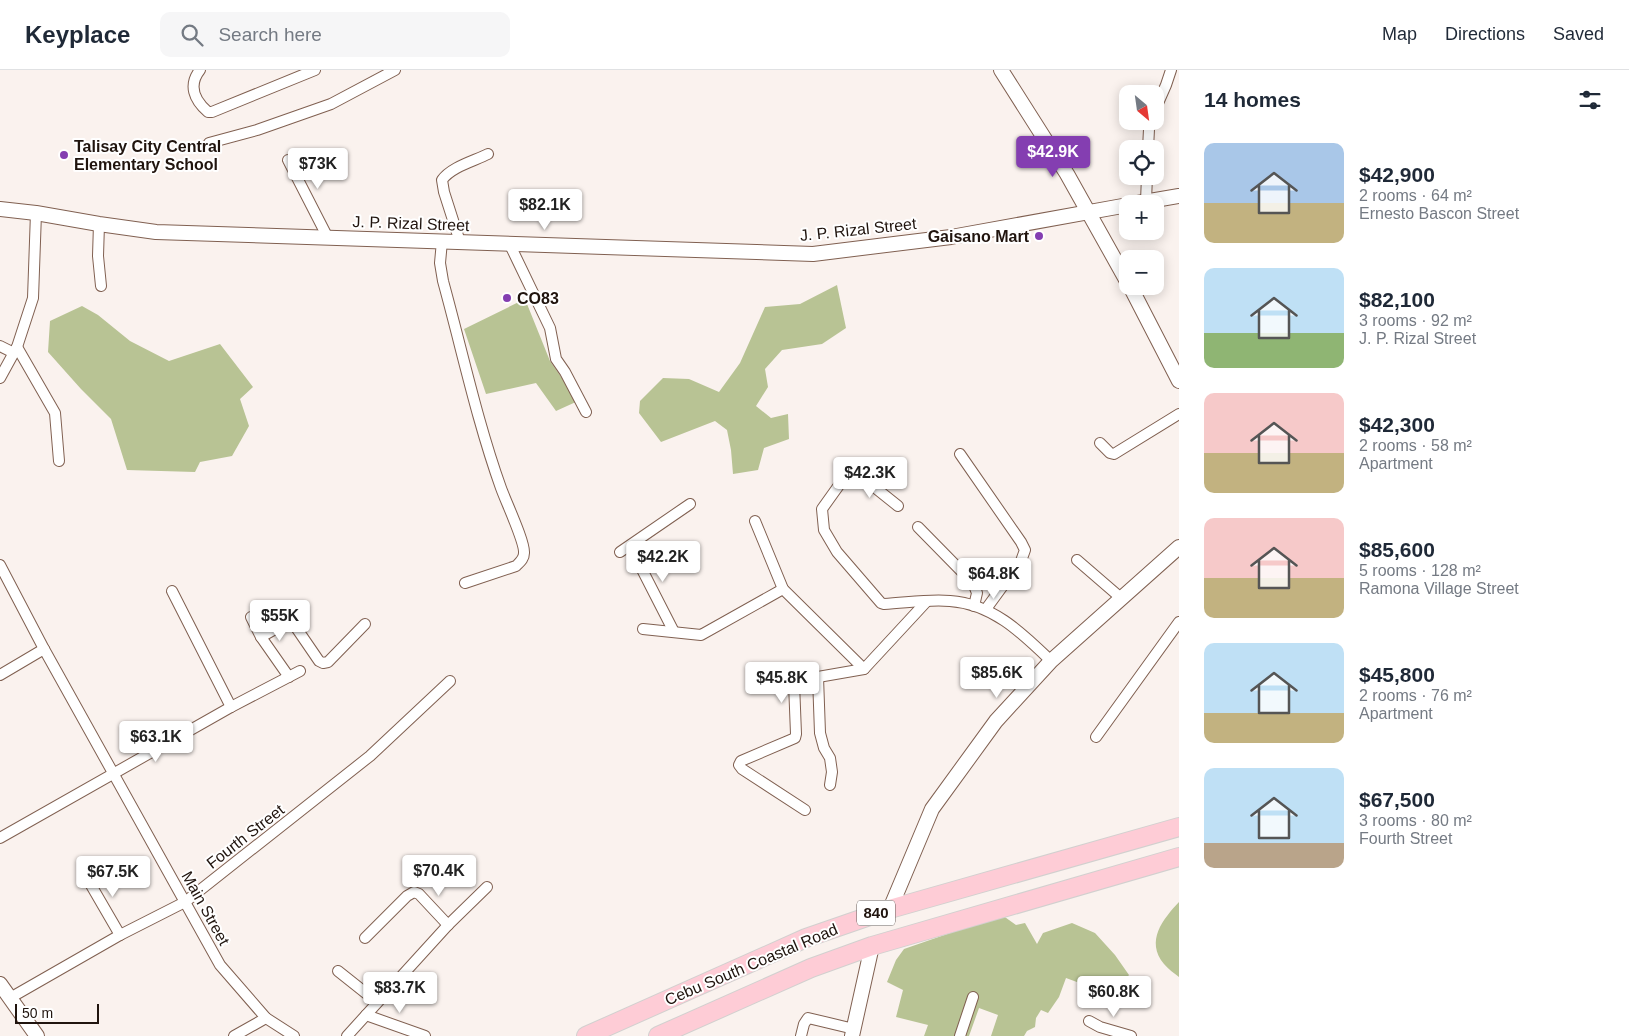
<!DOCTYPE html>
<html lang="en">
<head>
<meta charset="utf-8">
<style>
	:root { --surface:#fff; --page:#f6f6f7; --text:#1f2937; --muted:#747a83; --line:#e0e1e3; --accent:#843eb1 }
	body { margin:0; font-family:Arial,sans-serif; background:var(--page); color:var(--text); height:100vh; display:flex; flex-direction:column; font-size:19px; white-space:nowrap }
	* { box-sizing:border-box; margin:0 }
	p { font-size:16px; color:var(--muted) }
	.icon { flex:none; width:28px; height:28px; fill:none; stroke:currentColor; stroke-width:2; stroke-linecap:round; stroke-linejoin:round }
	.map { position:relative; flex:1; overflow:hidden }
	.sheet { display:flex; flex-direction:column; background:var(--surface); width:450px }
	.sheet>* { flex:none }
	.needle { width:32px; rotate:151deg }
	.fabs { position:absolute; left:1119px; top:15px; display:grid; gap:10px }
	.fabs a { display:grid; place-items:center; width:45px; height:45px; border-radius:10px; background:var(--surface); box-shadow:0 2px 12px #0003; font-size:25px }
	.scale { position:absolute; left:15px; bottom:12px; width:84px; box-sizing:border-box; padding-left:5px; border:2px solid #20140e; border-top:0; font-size:14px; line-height:18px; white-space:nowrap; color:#20140e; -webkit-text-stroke:4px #fff; paint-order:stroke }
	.price { position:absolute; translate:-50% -42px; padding:0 11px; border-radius:5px; background:#fff; color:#222; font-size:16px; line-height:32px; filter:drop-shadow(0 1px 2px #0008) }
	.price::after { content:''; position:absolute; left:50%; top:30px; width:15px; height:11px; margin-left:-8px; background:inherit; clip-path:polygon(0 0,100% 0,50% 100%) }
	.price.active { background:var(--accent); color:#fff }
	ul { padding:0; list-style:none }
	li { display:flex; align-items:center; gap:15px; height:125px; padding:0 25px }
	li span { display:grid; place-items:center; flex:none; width:140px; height:100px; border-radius:10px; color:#555 }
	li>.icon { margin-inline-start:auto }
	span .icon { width:60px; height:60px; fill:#fffc; stroke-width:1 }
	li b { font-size:21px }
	h2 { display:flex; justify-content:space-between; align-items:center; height:60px; padding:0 25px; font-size:21px }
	header { display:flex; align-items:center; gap:30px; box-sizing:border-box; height:70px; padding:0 25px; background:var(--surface); border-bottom:1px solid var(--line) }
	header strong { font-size:24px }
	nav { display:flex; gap:28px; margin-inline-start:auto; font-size:18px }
	.search { width:350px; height:45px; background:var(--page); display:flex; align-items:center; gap:12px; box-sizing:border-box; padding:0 18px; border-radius:10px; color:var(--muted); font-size:19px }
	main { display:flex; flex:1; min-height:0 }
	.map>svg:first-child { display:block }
	.forest { fill:#b8c394 }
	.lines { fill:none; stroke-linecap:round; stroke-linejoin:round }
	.minor-casing { stroke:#806051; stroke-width:12 }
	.tertiary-casing { stroke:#806051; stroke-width:16 }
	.trunk-casing { stroke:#d2d0cf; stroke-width:20 }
	.minor { stroke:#fff; stroke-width:10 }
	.tertiary { stroke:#fff; stroke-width:14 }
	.trunk { stroke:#feccd6; stroke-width:18 }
	.poi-dot { fill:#843eb1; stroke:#fff; stroke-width:2 }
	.labels { text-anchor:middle; stroke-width:4; stroke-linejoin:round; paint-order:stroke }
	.shield { fill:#fff; stroke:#635a56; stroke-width:1 }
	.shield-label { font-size:15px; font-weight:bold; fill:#20140e }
	.poi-label { font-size:16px; font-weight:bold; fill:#20140e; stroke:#fff; text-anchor:start }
	.street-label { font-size:16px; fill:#20140e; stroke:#fff }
</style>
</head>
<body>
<header>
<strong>Keyplace</strong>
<div class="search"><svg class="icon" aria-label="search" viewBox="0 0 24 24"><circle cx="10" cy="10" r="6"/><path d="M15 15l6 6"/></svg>Search here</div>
<nav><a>Map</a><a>Directions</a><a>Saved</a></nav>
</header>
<main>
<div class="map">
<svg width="1179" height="966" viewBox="0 0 1179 966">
	<rect width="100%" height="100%" fill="#faf2ee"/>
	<g class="forest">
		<polygon points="837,215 846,258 822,274 782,280 765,299 768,317 756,336 771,348 788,344 789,369 764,378 758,400 733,404 731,380 727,360 715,351 661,372 639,343 640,331 663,308 689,309 719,322 740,293 765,237 800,234"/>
		<polygon points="525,229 550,291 578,331 556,341 536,313 486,324 464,259"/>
		<polygon points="82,236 98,245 130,271 169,291 220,274 253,317 240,329 249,356 232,386 200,392 195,402 127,400 111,349 81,319 48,282 50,251"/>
		<path d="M1179,832v75c-5,-4 -11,-8 -15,-13 -19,-23 -1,-45 15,-62z"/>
		<polygon points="1002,845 1016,855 1025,853 1037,874 1043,863 1072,853 1095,863 1115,885 1129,905 1104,936 1086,923 1085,915 1066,908 1059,927 1048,943 1041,940 1036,948 1035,957 1027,961 1024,966 991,966 998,945 979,938 969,966 924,966 928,955 896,947 903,920 887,912 896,890 904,879"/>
	</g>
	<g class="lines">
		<defs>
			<g id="minor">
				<path d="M200,0c-12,15 -6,30 8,42h4l103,-42"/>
				<polyline points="1155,40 1166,15 1171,0"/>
				<polyline points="209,73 257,60 331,34 395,0"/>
				<polyline points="1148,79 1149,59 1152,51"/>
				<polyline points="288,90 328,168"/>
				<polyline points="1146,131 1147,106"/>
				<polyline points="99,154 98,186 101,216"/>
				<path d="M442,171l-2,22 3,18c19,69 34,140 58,207 5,14 24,54 23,65 0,6 -4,9 -8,13l-51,17"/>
				<path d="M460,172l-16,-50 -2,-12c9,-13 32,-19 46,-26"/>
				<polyline points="510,175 550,258 556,289 565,302 586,342"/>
				<polyline points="0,276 14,283"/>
				<polyline points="17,277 55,343 59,391"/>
				<polyline points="0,308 17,277 33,228 36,143"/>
				<polyline points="1100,373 1110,383 1114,384 1179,344"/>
				<polyline points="960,384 1021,472 1025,480 1021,491 986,539"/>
				<path d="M898,436l-40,-32 -5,-2 -6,2 -25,35 2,21 13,22 44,51 3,1c22,-1 44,-5 66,-3 43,3 72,32 101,60"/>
				<polyline points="755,451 783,519 864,599"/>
				<polyline points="918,457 973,513 977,523 974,536"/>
				<polyline points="630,476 674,562"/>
				<polyline points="620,482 690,434"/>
				<polyline points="1077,490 1121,528"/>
				<polyline points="0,495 44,579 220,895 266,948 294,966"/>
				<polyline points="172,521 231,637"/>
				<polyline points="251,547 261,567 289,607"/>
				<polyline points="643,559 701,565 783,519"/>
				<polyline points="261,567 286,553 290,551 293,553 319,591 323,593 328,592 365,554"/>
				<polyline points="0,605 44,579"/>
				<polyline points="818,607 820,663 824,678 830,688 832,702 830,715"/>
				<polyline points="1096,667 1179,552"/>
				<polyline points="805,740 742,699 739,695 741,691 795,668 796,664 794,613 798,608 818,607 864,599 927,531"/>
				<polyline points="0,768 231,637 300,601"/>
				<polyline points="84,803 120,865"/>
				<polyline points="365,868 407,826 414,822 419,824 448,855"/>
				<polyline points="338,901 377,932"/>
				<polyline points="10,928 120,865 185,832 370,686 450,611"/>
				<polyline points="366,945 425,966"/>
				<polyline points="1089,951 1100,957 1131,966"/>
				<polyline points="234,966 266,948"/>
				<polyline points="347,966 448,855 487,817"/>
				<polyline points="801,966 804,954 808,948 854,959"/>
				<polyline points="960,966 973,927"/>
			</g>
			<g id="tertiary">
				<polyline points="1001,0 1067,104 1128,213"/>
				<polyline points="1132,134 1179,126"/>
				<polyline points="0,139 36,143 99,154 156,162 813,184 951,167 1128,135"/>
				<polyline points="1130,216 1179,311"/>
				<polyline points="890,839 932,739 996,651 1051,591 1179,477"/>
				<polyline points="0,914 37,966"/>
				<polyline points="852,966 872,876"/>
			</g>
			<g id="trunk">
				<polyline points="586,966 806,868 890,839 1179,757"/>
				<polyline points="658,966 811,898 872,876 1179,787"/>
			</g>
		</defs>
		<use href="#minor" class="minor-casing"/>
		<use href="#tertiary" class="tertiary-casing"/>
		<use href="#trunk" class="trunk-casing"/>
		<use href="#minor" class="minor"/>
		<use href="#tertiary" class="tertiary"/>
		<use href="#trunk" class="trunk"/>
	</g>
	<g class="poi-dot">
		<circle cx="64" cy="85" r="5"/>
		<circle cx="1039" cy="166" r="5"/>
		<circle cx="507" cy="228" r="5"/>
	</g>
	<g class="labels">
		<rect class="shield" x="857" y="830.5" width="38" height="25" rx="4"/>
		<g class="shield-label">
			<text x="876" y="848">840</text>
		</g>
		<g class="poi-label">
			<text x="74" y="82">Talisay City Central<tspan x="74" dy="18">Elementary School</tspan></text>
			<text x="1029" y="172" text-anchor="end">Gaisano Mart</text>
			<text x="517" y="234">CO83</text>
		</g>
		<g class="street-label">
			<text transform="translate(411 153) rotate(2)" y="6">J. P. Rizal Street</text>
			<text transform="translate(858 159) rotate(-6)" y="6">J. P. Rizal Street</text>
			<text transform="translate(245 766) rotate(-38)" y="6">Fourth Street</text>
			<text transform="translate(206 838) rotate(61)" y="6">Main Street</text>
			<text transform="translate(751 894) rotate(-23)" y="6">Cebu South Coastal Road</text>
		</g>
	</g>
</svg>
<div class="fabs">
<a><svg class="needle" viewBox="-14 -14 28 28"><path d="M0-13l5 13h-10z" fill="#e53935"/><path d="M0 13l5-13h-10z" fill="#747a83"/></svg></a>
<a><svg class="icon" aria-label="locate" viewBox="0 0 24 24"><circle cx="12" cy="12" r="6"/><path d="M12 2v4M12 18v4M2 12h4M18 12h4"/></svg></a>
<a>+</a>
<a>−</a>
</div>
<div class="scale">50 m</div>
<b class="price active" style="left:1053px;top:108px">$42.9K</b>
<b class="price" style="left:318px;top:120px">$73K</b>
<b class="price" style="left:545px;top:161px">$82.1K</b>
<b class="price" style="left:870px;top:429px">$42.3K</b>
<b class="price" style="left:663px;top:513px">$42.2K</b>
<b class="price" style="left:994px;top:530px">$64.8K</b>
<b class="price" style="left:280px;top:572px">$55K</b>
<b class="price" style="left:997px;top:629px">$85.6K</b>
<b class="price" style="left:782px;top:634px">$45.8K</b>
<b class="price" style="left:156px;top:693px">$63.1K</b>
<b class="price" style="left:439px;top:827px">$70.4K</b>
<b class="price" style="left:113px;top:828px">$67.5K</b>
<b class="price" style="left:400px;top:944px">$83.7K</b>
<b class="price" style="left:1114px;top:948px">$60.8K</b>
</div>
<section class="sheet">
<h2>14 homes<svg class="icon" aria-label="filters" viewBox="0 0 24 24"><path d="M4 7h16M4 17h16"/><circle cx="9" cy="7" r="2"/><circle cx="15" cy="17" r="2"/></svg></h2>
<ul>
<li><span style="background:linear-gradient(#a9c7e8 60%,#c2b280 0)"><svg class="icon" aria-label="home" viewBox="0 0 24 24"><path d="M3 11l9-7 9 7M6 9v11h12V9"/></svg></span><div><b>$42,900</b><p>2 rooms · 64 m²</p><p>Ernesto Bascon Street</p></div></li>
<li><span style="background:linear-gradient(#bfe0f5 65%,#8fb573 0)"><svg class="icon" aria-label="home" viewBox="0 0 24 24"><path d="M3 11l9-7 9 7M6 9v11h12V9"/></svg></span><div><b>$82,100</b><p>3 rooms · 92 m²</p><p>J. P. Rizal Street</p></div></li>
<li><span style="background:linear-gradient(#f6c9c9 60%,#c2b280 0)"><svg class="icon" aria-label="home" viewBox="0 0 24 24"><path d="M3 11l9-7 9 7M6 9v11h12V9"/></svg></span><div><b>$42,300</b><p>2 rooms · 58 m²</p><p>Apartment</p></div></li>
<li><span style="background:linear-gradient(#f6c9c9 60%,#c2b280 0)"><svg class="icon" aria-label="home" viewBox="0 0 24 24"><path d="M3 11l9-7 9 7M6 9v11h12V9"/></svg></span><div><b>$85,600</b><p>5 rooms · 128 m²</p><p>Ramona Village Street</p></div></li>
<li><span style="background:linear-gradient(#bfe0f5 70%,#c2b280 0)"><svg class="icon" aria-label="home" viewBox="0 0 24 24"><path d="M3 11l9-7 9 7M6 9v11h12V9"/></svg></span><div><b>$45,800</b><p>2 rooms · 76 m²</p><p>Apartment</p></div></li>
<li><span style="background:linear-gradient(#bfe0f5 75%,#b9a48a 0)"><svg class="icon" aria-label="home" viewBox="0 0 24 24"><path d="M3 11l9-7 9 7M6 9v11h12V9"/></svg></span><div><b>$67,500</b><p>3 rooms · 80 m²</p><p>Fourth Street</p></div></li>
</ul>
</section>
</main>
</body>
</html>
